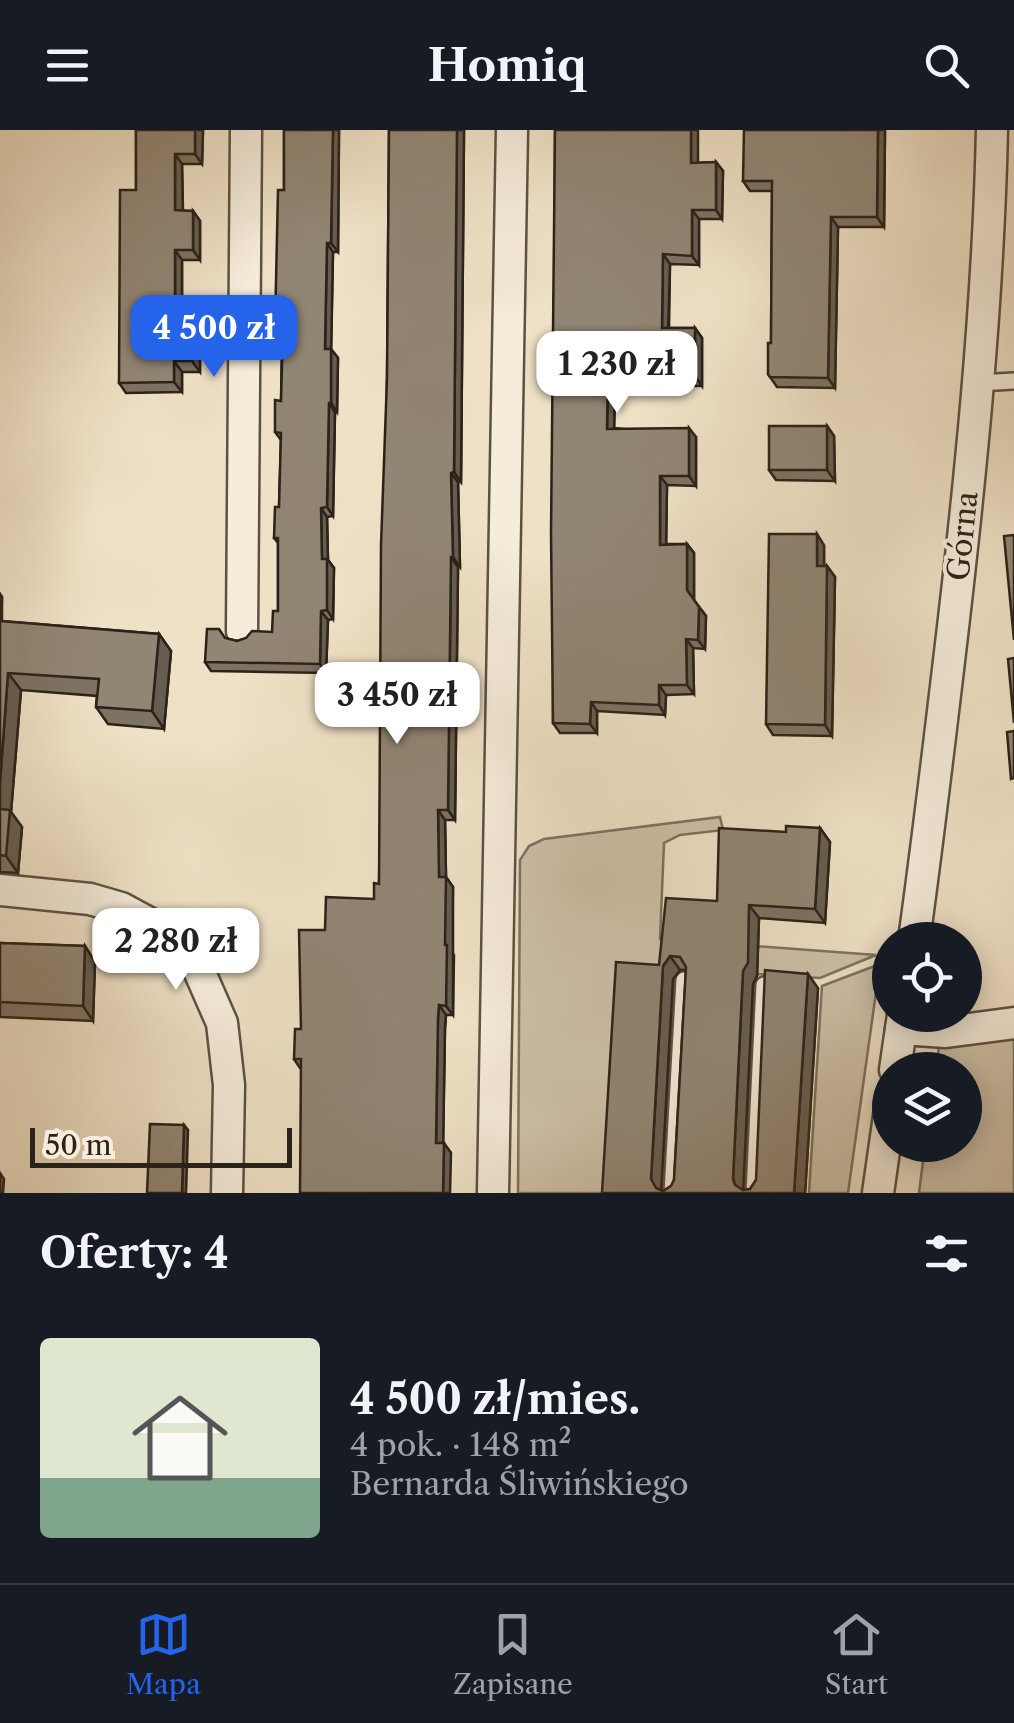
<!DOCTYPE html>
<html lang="pl">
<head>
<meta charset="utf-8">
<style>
	:root { --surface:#171b24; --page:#20242c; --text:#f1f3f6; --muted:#9ea1a6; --line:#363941; --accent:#2563eb }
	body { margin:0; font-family:"Libre Caslon Text",serif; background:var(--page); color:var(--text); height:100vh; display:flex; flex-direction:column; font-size:38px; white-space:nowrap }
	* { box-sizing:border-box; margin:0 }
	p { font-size:32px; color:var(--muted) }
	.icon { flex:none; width:55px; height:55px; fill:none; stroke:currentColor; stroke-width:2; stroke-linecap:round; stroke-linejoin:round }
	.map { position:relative; height:1063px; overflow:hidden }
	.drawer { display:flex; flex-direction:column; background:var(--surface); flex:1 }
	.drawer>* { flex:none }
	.fabs { position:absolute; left:872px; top:792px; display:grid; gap:20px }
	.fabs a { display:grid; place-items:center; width:110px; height:110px; border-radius:50%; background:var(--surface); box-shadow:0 5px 25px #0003; font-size:50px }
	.scale { position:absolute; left:30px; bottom:25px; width:262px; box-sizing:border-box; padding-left:10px; border:5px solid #2b2219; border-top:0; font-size:28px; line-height:35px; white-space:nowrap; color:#2b2219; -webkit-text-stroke:8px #f5ecda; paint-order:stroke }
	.price { position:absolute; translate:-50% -85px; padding:0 22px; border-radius:20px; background:#fff; color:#222; font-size:32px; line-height:65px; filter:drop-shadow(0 2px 5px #0008) }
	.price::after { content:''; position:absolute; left:50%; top:60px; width:30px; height:22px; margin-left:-15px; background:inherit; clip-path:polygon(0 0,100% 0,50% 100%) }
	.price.active { background:var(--accent); color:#fff }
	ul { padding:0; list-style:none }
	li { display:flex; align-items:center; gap:30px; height:250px; padding:0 40px }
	li span { display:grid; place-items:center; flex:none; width:280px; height:200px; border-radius:10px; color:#555 }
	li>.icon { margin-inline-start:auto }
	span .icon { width:120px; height:120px; fill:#fffc; stroke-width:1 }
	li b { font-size:42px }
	h2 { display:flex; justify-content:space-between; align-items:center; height:120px; padding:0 40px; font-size:42px }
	header { display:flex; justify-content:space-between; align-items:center; height:130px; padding:0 40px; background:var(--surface); font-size:45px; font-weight:700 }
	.menu { display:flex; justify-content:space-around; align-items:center; height:140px; border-top:2px solid var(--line); background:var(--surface); font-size:28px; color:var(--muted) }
	.menu a { display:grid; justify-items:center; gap:5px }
	.menu .active { color:var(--accent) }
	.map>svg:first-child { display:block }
	.green { fill:#cec1a9; stroke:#7c7261; stroke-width:2.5 }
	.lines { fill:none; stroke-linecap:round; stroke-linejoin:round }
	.service-casing { stroke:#5c5244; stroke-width:20 }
	.minor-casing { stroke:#5c5244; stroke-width:35 }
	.service { stroke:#f5ecda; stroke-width:15 }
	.minor { stroke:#f5ecda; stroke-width:30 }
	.wall { fill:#7d7263; stroke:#2b2219; stroke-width:2.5; fill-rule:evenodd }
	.shaded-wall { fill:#665d50; stroke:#2b2219; stroke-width:2.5 }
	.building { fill:#918573; stroke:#2b2219; stroke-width:2.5; fill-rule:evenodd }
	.labels { text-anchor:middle; stroke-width:8; stroke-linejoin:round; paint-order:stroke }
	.street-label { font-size:30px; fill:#2b2219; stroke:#f5ecda }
</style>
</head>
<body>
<header><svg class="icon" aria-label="menu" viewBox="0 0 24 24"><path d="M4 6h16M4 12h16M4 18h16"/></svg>Homiq<svg class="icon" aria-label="search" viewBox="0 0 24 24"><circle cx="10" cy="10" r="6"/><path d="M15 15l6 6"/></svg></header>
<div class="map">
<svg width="1014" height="1063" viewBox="0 0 1014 1063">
	<rect width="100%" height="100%" fill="#efe1c6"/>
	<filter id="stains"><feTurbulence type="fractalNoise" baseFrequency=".002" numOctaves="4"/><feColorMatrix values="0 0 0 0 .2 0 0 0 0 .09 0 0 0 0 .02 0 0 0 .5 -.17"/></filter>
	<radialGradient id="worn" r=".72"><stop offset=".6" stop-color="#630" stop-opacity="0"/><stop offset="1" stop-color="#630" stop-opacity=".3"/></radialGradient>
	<g class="green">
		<polygon points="720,687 723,700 680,705 664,713 660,809 876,825 820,848 619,835 603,1063 518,1063 520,730 529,716 544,709"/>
		<polygon points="880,834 848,1063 809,1063 822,856"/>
		<polygon points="1014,903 1014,1063 919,1063 925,1015 965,1015 965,940 936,940 939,916"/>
	</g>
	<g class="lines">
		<defs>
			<g id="service">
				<polyline points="978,253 1014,251"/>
				<polyline points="672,1063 684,850"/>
				<polyline points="754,1063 764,855"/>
			</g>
			<g id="minor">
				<polyline points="242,501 246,0"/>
				<polyline points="0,760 90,769 121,778 158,798 197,836 222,893 229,955 227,1063"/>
				<path d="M914,810c13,-93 24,-186 35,-279 21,-176 39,-354 43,-531"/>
				<polyline points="901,899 946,902 1014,893"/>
				<polyline points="895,940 903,885"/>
				<polyline points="493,1063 512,0"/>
				<polyline points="878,1063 890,979"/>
			</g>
		</defs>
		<use href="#service" class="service-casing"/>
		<use href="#minor" class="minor-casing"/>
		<use href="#service" class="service"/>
		<use href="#minor" class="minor"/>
	</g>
	<g class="wall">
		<polygon points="136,0 203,0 202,34 182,34 183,81 193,81 200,91 200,130 182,130 182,192 192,192 200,203 200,242 182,242 182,262 126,263 119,253 136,60"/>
		<polygon points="284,0 339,0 338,122 333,122 331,219 338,228 337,282 335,282 333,386 327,387 328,430 334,438 333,489 328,490 326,543 211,541 205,532 225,508 237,511 272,502 278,481 278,413 274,408 279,377 281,310 275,302 281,271 282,206 275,197 284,60"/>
		<polygon points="389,0 464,0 461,352 458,352 460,437 458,437 455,690 445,690 446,747 453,757 452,822 454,825 453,885 446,885 445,898 443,1013 451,1023 300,938 294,929 325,800 374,769 379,754 387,248"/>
		<polygon points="555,0 698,33 716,32 723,41 722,89 699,89 699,135 670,134 669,198 695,198 702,208 702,256 615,255 614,298 696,307 696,356 667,355 666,414 687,414 694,423 694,470 706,486 705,519 693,518 694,564 666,565 665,585 597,581 597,603 560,603 553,593"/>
		<polygon points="885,0 884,97 838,97 835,258 777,257 768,244 771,213 772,61 750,61 743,51"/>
		<polygon points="827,296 834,306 835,351 776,350 769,340"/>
		<polygon points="824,415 824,436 827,436 835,447 832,606 773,605 766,594"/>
		<polygon points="0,464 2,467 2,491 159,504 171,521 164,599 108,594 96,577 97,566 21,560 11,682 22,697 18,743 0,742"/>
		<path d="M820,698l10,14 -5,81 -66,-5 -2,58 -4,8 -10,206 7,-1 6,-9 62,-192 -13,205h-203l57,-228 58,-64 69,-69zM680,840h6l-12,210 -3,6 -8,5 -2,-1 12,-211z"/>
		<polygon points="0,813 85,816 95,832 93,891 0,887"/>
	</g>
	<g class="shaded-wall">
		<polygon points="195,0 203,0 202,34 195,24"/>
		<polygon points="333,0 339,0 338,122 331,113"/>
		<polygon points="457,0 464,0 461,352 454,342"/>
		<polygon points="691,0 698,0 698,43 691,33"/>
		<polygon points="878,0 885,0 884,97 877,87"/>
		<polygon points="175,24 182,34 183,91 175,80"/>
		<polygon points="716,32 723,41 722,89 716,80"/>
		<polygon points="692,80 699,89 699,135 692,126"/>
		<polygon points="193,81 200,91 200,130 193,120"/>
		<polygon points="831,87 838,97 835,258 828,248"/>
		<polygon points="327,113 333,122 331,228 325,219"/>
		<polygon points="175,120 182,130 182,203 175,192"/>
		<polygon points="663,124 670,134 668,208 662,198"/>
		<polygon points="192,192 200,203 200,242 192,231"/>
		<polygon points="695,198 702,208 702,256 695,246"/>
		<polygon points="331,219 338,228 337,282 331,273"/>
		<polygon points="174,231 182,242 182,262 174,252"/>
		<polygon points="608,245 615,255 614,308 607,299"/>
		<polygon points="329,273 335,282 333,386 327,377"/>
		<polygon points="827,296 834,306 835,351 827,340"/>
		<polygon points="689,298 696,307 696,356 689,346"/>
		<polygon points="451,343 458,352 460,437 453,427"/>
		<polygon points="660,346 667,355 666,424 660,415"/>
		<polygon points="321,378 327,387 328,430 334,438 333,489 327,480 322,429"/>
		<polygon points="817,404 824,415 824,446 817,436"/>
		<polygon points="687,414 694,423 694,470 687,460"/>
		<polygon points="451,427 458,437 455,690 448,680"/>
		<polygon points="827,436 835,447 832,606 825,595"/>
		<polygon points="0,464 2,467 1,507 0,506"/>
		<polygon points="699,477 706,486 705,519 698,510"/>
		<polygon points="321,481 328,490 326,543 320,534"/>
		<polygon points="159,504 171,521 164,599 152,581"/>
		<polygon points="686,509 693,518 694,564 687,555"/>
		<polygon points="8,543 21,560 11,682 22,697 18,743 6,726 0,682 0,653"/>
		<polygon points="659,555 666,565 665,585 659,575"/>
		<polygon points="591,572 597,581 597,603 590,594"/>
		<polygon points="438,680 445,690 446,747 453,757 453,885 446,876 445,815 439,747"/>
		<polygon points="820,698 830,712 825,793 815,779"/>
		<polygon points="749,775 759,788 757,846 753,854 743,1063 735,1055 733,1049 743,841"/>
		<polygon points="85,816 95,832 93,891 83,876"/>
		<polygon points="670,826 680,840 673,849 661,1063 656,1058 651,1049 663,836"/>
		<polygon points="808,844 818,858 805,1063 794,1063"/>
		<polygon points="439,875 446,885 445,898 443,1023 436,1013 438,888"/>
		<polygon points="184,995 188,1000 186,1063 182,1063"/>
		<polygon points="444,1013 451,1023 450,1063 443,1063"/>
		<polygon points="0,1043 4,1049 3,1063 0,1063"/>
	</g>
	<g class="building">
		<polygon points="136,0 195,0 195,24 175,24 175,80 193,81 193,120 175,120 175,192 192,192 192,231 174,231 174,252 119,253 120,60 136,60"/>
		<polygon points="284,0 333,0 331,113 327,113 325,219 331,219 331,273 329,273 327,377 321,378 322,429 327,429 327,480 321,481 320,534 205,532 207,499 219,499 225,508 237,511 246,508 252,501 272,502 273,481 278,481 278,408 274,408 275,377 279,377 281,303 275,302 275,270 281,271 283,197 275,197 278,60 284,60"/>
		<polygon points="389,0 457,0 454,342 451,343 453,427 451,427 448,680 438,680 439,747 446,747 445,815 447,815 446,876 439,875 438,888 436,1013 444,1013 443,1063 300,1063 301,929 294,929 295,899 301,899 299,800 325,800 326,767 374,769 374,753 379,754 381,415 387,248"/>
		<polygon points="555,0 691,0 691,33 716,32 716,80 692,80 692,126 663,124 662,198 695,198 695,246 608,245 607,299 689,298 689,346 660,346 660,415 687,414 687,460 699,477 698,510 686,509 687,555 659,555 659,575 591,572 590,594 553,593 551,403"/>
		<polygon points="744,0 878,0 877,87 831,87 828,248 770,247 768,244 768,213 771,213 772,51 743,51"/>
		<rect x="769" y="296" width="58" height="44"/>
		<polygon points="769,404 817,404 817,436 827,436 825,595 766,594"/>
		<polygon points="1014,405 1014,510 1004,406"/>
		<polygon points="0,491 159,504 152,581 96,577 99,549 8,543 0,653"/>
		<polygon points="1014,528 1014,593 1008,529"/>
		<polygon points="1014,601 1014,648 1011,649 1007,602"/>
		<polygon points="0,679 10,680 6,726 0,725"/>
		<path d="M786,696l34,2 -5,81 -66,-4 -1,58 -5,8 -10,208 2,6 8,5 7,-1 6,-9 9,-210 43,4 -14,219h-192l14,-231 43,3 7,-67 51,3 2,-73 67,4zM670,826l10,1 6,10 -12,213 -3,6 -8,5 -7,-3 -5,-9 12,-213z"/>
		<polygon points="0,813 85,816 83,876 0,872"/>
		<polygon points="150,994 184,995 182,1063 147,1063"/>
	</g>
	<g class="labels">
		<g class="street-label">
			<text transform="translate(963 406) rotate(-84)" y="10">Górna</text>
		</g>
	</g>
	<rect width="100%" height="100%" filter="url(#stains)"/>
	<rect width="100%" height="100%" fill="url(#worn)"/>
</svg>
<div class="fabs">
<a><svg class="icon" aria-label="locate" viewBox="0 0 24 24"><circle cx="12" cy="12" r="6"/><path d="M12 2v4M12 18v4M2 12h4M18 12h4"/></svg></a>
<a><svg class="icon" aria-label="layers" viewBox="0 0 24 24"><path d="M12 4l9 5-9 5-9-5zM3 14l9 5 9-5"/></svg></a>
</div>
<div class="scale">50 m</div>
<b class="price active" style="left:214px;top:250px">4 500 zł</b>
<b class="price" style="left:617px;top:286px">1 230 zł</b>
<b class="price" style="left:397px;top:617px">3 450 zł</b>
<b class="price" style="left:176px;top:863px">2 280 zł</b>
</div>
<section class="drawer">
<h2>Oferty: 4<svg class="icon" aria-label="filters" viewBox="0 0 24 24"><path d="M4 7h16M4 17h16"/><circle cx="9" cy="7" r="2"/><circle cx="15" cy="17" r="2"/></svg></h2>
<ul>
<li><span style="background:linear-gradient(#dfe7d0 70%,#7fa58c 0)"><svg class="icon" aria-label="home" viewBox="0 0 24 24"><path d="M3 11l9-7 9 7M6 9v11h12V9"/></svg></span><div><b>4 500 zł/mies.</b><p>4 pok. · 148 m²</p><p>Bernarda Śliwińskiego</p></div></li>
</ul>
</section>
<nav class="menu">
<a class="active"><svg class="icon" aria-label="map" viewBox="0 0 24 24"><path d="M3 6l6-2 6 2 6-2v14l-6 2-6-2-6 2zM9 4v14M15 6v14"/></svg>Mapa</a>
<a><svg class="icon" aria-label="saved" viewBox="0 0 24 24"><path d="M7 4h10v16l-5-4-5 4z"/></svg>Zapisane</a>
<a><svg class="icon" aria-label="home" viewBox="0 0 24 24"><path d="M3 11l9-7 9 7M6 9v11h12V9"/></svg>Start</a>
</nav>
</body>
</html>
